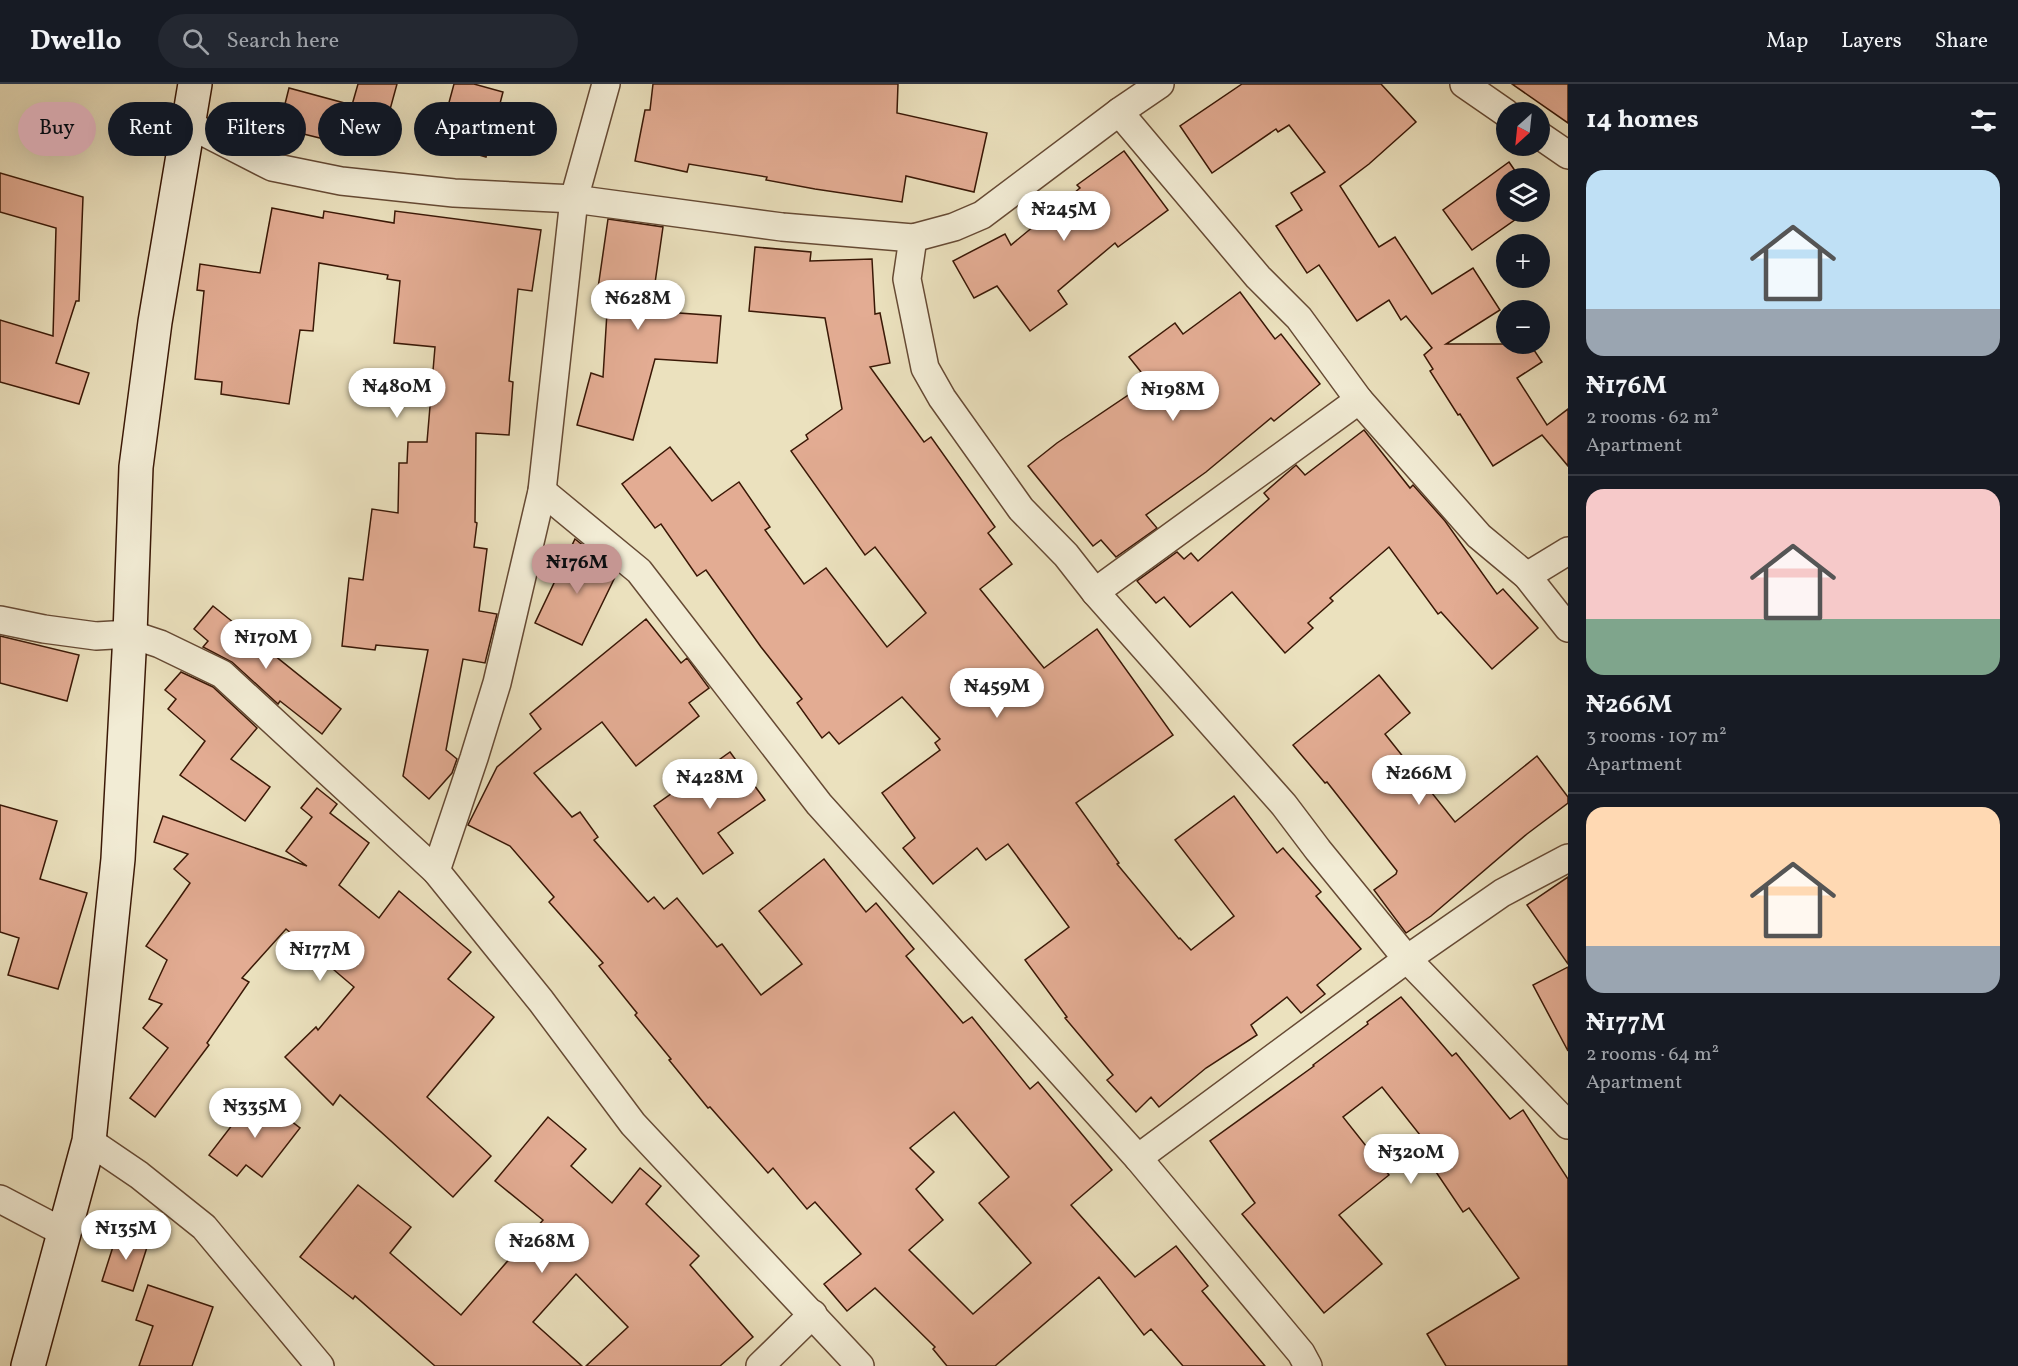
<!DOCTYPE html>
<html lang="en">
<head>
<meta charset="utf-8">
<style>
	:root { --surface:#171b24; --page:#242831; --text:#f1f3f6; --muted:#9ea1a6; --line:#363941; --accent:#c59692 }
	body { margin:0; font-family:Vollkorn,serif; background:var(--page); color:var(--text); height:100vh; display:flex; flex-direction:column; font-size:22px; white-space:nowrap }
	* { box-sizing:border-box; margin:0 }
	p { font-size:20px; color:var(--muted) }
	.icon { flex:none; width:33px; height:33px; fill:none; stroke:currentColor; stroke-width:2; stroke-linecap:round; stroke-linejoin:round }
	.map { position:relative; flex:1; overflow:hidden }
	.panel { display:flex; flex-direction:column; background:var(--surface); width:450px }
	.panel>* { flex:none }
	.guide { position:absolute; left:18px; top:18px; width:570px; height:54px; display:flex; gap:12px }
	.needle { width:39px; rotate:207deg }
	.controls { position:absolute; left:1496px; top:18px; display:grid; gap:12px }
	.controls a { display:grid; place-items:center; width:54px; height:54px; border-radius:50%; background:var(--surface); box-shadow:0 6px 24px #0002; font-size:30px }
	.price { position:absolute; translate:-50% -51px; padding:0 14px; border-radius:21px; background:#fff; color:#222; font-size:20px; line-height:39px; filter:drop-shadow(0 2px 3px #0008) }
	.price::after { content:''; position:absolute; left:50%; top:36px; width:18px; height:14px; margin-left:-9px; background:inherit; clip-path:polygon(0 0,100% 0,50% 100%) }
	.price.current { background:var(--accent); color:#111 }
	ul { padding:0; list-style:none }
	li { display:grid; align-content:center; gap:12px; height:318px; padding:0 18px }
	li+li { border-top:2px solid var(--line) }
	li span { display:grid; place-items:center; height:186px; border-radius:18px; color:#555 }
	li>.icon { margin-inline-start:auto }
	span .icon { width:108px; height:108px; fill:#fffc; stroke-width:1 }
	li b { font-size:26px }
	h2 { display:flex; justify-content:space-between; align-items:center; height:72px; padding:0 18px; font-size:26px }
	.tag { padding:0 21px; border-radius:27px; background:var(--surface); box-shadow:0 6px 24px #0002; font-size:21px; line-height:54px }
	.tag.current { background:var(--accent); color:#111 }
	header { display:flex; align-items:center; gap:36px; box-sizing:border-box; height:84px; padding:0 30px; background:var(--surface); border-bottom:2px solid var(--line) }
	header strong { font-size:28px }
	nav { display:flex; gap:33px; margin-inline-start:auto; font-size:21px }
	.search { width:420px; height:54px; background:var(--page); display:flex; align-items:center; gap:15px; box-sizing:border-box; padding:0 21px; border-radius:33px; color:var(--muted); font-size:22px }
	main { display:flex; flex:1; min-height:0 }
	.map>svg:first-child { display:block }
	.building { fill:#e3ac93; stroke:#3a1806; stroke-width:1.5; fill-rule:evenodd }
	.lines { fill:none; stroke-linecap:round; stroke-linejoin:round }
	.street-casing { stroke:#664a34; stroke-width:30 }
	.secondary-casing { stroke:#3a1806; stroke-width:36 }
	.street { stroke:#f2ecd5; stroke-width:27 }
	.secondary { stroke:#f2ecd5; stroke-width:33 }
</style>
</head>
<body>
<header>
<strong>Dwello</strong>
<div class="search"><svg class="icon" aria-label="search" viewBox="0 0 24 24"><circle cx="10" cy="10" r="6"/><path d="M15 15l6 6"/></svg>Search here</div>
<nav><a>Map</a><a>Layers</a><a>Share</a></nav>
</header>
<main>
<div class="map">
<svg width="1568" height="1282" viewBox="0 0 1568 1282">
	<rect width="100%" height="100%" fill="#ebe1be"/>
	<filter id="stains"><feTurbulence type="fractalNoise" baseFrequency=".00333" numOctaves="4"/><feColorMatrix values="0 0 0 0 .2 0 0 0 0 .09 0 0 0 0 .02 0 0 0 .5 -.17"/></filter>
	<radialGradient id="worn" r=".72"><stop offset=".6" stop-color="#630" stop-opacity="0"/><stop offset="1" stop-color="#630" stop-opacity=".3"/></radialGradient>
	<g class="building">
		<polygon points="358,0 397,0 380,62 330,48 328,56 279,44 289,4 352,21"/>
		<polygon points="454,0 474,0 503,8 486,73 438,59"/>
		<polygon points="653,0 898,0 897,29 987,49 974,108 906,92 902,118 815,105 766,96 767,93 689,80 687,88 635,77 645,26 650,26"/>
		<polygon points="1242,0 1381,0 1416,38 1369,80 1340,102 1379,163 1395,153 1432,210 1473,184 1500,226 1446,260 1530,260 1542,278 1517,294 1547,341 1568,325 1568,382 1542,351 1493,382 1460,330 1458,331 1430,287 1433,285 1424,271 1432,264 1406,232 1401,236 1389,216 1357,237 1319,181 1307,189 1276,142 1302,126 1291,109 1325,88 1289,41 1278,48 1276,45 1212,89 1180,42"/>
		<polygon points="1512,0 1568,0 1568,39"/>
		<polygon points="1124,67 1168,126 1118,163 1115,159 1058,207 1067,220 1030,247 997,202 974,214 953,177 1005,150 1011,161 1080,104 1077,101"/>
		<polygon points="1509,78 1520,94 1506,94 1506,128 1526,128 1472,166 1443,126"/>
		<polygon points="0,89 83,113 79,217 76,217 56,279 89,289 79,320 0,298 0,236 53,252 56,144 0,128"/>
		<polygon points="272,124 323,134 324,127 394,139 395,127 541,146 532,207 518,205 509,297 513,298 509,351 476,349 475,438 477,439 474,463 487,465 479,527 497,530 485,579 463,575 446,666 457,675 452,689 429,715 403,692 428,566 376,561 375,566 342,562 349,494 363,496 372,425 398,429 399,379 407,379 408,358 427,358 435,263 394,259 400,197 387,195 388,191 319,179 313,247 300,246 289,320 221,310 222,298 195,295 204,207 197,206 200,180 260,189"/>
		<polygon points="608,135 663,143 651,227 721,232 717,279 655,275 633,356 577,341 591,289 603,293 608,212 597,211"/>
		<polygon points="755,163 811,168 810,177 872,175 875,230 880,229 890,279 870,283 924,358 931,353 995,443 988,449 1012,480 980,505 1044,584 1097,545 1173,651 1076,719 1119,779 1117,780 1179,855 1180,854 1191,866 1234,832 1175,756 1234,712 1277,769 1283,764 1321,808 1316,812 1361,865 1317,901 1325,910 1301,929 1287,913 1251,941 1257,951 1206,984 1159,1023 1151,1013 1136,1028 1107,996 1113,991 1065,934 1067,933 1025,876 1069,843 1008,760 986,776 977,764 933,800 903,764 915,754 882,709 940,666 935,659 940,655 902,613 839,660 829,648 822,654 797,619 802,615 761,563 706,486 697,492 661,440 655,444 622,400 670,363 712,417 739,398 770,443 765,446 804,500 826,484 887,563 926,529 875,463 865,471 791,367 808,355 806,351 842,325 825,234 749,227"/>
		<polygon points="1240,208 1275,255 1281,250 1320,300 1274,337 1271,334 1206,388 1146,431 1157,444 1116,473 1101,456 1093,462 1028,382 1057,359 1143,301 1136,292 1141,288 1129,273 1175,239 1183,250"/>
		<polygon points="1364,346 1410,404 1413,401 1445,437 1497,510 1503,505 1538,544 1492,585 1441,528 1438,530 1389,463 1330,514 1333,517 1308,539 1313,544 1285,569 1232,508 1190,543 1164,513 1156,519 1137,497 1177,468 1184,475 1191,469 1198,477 1269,415 1264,409 1295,382 1296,381 1305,391"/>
		<polygon points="575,455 594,470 593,473 604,479 617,489 582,561 535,539"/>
		<polygon points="213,522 341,625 322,650 280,617 278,620 232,578 203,563 208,557 194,545"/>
		<path d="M646,535l35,44 6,-5 22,30 -20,15 10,13 -63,50 -34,-44 -68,51 38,44 8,-5 18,25 -4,3 54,62 6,-5 10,12 13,-11 40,49 5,-3 39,51 41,-31 -43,-53 65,-52 42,53 10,-9 38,46 -8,7 57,67 9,-6 58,72 8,-7 74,88 -41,35 64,72 41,-31 32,40 -6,5 63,75h-82l-32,-37 -7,6 -45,-58 -104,89h-48l-14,-17 2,-2 -60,-59 -28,23 -23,-27 37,-30 -46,-52 -8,7 -34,-41 -5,5 -58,-66 -2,1 -39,-48 2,-1 -36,-44 2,-2 -38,-47 4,-3 -54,-61 5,-5 -44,-51 -42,-21 29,-58 44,-38 -11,-15zM954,1028l55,65 -30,26 52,60 -58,51 -64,-64 34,-30 -27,-31 18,-17 -24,-24z"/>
		<polygon points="0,552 79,571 67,617 0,599"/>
		<polygon points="181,588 213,603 257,644 231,675 270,703 245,737 180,691 205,657 168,625 176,615 165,606"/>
		<polygon points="1379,591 1410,629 1385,650 1455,738 1537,672 1568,713 1568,719 1527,750 1431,832 1406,849 1374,806 1396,790 1397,787 1327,698 1325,699 1293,661"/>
		<polygon points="730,668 765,716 718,749 733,769 703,790 654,722"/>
		<polygon points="317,704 337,720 330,729 369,759 339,801 379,834 399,807 471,868 448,895 494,933 427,1013 491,1072 453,1113 340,1011 333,1021 285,973 316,943 318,946 354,903 286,845 242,894 249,898 207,959 209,961 155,1033 130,1014 168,964 143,944 162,920 149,915 167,876 146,862 190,799 174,785 188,770 154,758 163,732 307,782 286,767 312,733 301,724"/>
		<polygon points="0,721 57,737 40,795 87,809 58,905 8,891 19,854 0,848"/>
		<polygon points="1568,793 1568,880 1527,821"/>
		<polygon points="1568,883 1568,967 1533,901"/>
		<polygon points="1401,913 1452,972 1456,969 1510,1035 1523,1026 1568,1095 1568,1282 1446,1282 1427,1250 1519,1194 1469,1124 1463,1128 1434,1085 1443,1080 1382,1003 1343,1033 1389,1091 1339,1131 1382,1180 1324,1229 1242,1130 1255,1119 1210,1057 1314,982 1313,981 1368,940 1367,938"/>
		<polygon points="256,1010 300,1044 262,1093 246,1081 237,1092 209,1071"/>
		<polygon points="548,1033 586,1065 571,1082 612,1119 640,1084 661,1102 646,1120 699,1172 690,1181 753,1253 720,1282 586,1282 628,1243 576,1190 533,1238 582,1282 435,1282 355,1212 353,1215 300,1173 358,1101 411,1143 390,1169 461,1231 543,1136 495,1097"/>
		<polygon points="118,1147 149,1157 133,1207 102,1197"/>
		<polygon points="148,1201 213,1223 192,1282 139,1282 153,1242 136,1236"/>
	</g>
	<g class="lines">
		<defs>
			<g id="street">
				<polyline points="1464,0 1506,29"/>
				<polyline points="1119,28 1258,193 1299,234 1359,316 1479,452 1527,492 1568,544"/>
				<polyline points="188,40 272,83 341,97 454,109 574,115 782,143 913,154 954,143 982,131 1119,28 1160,0"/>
				<polyline points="1539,51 1568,71"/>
				<polyline points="913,154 907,195 925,284 942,314 1021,425 1066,471 1095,508 1284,721 1318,766 1407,875 1568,1041"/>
				<polyline points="542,407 639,487 819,720 1138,1074 1301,1269 1308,1282"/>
				<polyline points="1527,492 1568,467"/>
				<polyline points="1095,508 1359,316"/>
				<polyline points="0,536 44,545 96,552 130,550 160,560 222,590 436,787 541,917 633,1040 860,1282"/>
				<polyline points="436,787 474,674 497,599 542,407 574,115 606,0"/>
				<polyline points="89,1057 139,1091 204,1143 320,1282"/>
				<polyline points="1138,1074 1407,875 1502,809 1568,774"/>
				<polyline points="0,1115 63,1148"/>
				<polyline points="760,1282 813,1230"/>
			</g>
			<polyline id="secondary" points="28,1282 89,1057 118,775 130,550 136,383 155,238 195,0"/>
		</defs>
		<use href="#street" class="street-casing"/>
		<use href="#secondary" class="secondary-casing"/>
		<use href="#street" class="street"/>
		<use href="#secondary" class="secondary"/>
	</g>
	<rect width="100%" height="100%" filter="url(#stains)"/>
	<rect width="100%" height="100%" fill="url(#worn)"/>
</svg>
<div class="controls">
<a><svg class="needle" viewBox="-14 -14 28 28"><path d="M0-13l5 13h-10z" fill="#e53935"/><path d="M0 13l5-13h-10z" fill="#9ea1a6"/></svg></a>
<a><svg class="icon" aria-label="layers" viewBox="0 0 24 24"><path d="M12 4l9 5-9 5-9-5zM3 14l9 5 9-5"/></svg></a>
<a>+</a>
<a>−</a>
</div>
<b class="price" style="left:1064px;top:158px">₦245M</b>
<b class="price" style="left:638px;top:247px">₦628M</b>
<b class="price" style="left:397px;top:335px">₦480M</b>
<b class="price" style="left:1173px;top:338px">₦198M</b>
<b class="price current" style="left:577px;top:511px">₦176M</b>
<b class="price" style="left:266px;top:586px">₦170M</b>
<b class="price" style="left:997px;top:635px">₦459M</b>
<b class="price" style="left:1419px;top:722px">₦266M</b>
<b class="price" style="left:710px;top:726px">₦428M</b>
<b class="price" style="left:320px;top:898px">₦177M</b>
<b class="price" style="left:255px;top:1055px">₦335M</b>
<b class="price" style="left:1411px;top:1101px">₦320M</b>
<b class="price" style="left:126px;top:1177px">₦135M</b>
<b class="price" style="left:542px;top:1190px">₦268M</b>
<div class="guide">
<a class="tag current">Buy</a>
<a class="tag">Rent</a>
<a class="tag">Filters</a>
<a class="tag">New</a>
<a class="tag">Apartment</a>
</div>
</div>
<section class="panel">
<h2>14 homes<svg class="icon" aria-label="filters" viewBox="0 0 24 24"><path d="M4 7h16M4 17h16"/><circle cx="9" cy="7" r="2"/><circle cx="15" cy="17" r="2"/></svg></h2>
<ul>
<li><span style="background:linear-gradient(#bfe0f5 75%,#9aa5b1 0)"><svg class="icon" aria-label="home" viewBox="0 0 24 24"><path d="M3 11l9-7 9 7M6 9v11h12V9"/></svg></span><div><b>₦176M</b><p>2 rooms · 62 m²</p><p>Apartment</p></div></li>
<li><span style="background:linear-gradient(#f6c9c9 70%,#7fa58c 0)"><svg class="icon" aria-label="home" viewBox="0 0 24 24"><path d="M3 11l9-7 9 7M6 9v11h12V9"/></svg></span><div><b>₦266M</b><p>3 rooms · 107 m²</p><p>Apartment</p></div></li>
<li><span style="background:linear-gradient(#ffd9b3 75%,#9aa5b1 0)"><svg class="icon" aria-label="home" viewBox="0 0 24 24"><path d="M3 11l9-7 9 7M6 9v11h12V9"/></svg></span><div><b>₦177M</b><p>2 rooms · 64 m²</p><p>Apartment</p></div></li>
</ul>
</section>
</main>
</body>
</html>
